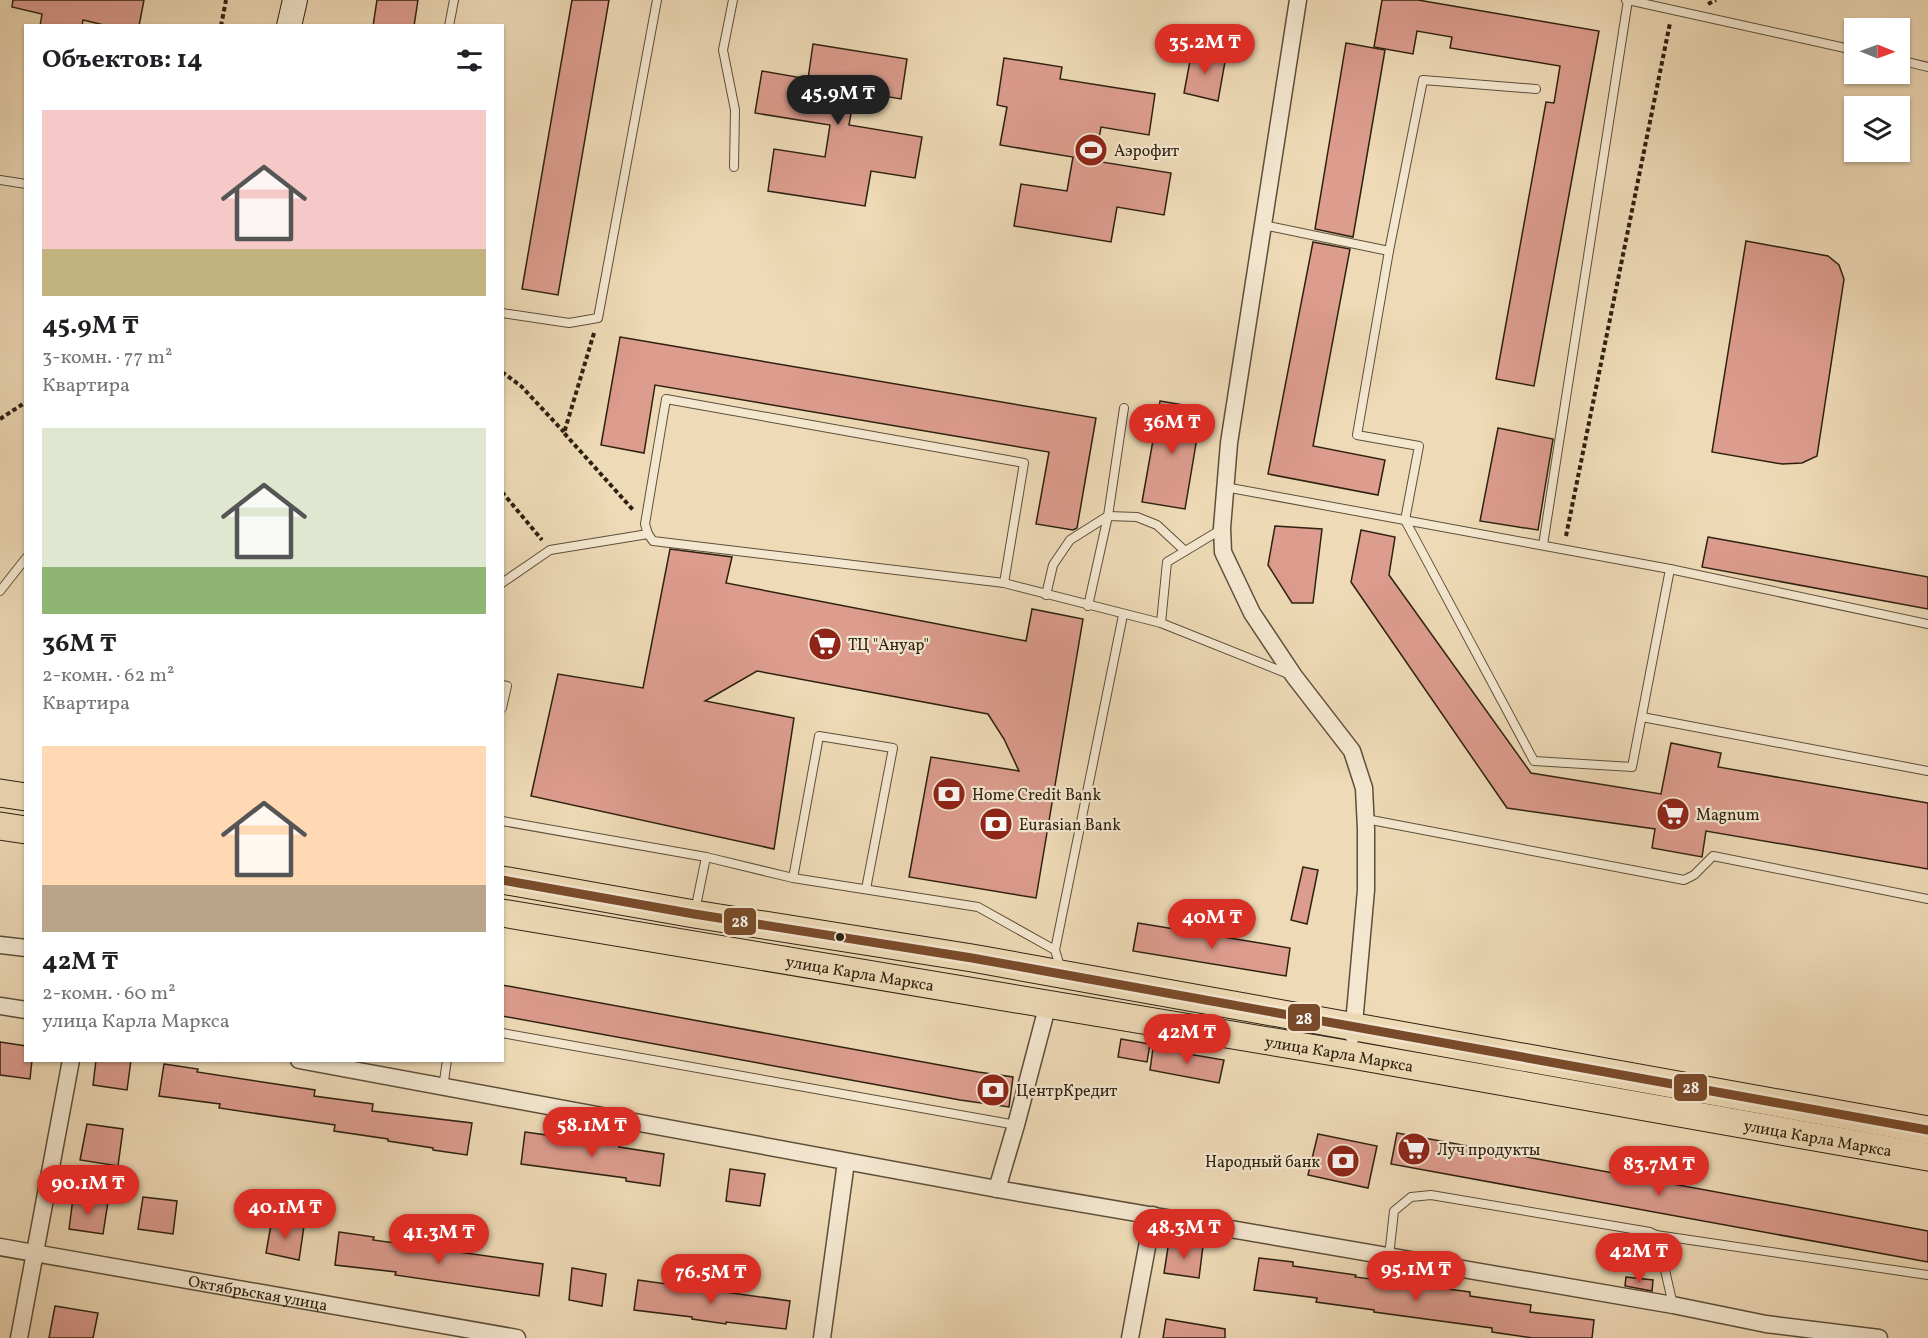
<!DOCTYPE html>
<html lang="ru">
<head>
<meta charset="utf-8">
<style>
	:root { --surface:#fff; --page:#f6f6f6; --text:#202124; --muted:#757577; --accent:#d93025 }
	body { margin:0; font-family:Vollkorn,serif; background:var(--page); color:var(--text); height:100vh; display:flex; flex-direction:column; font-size:22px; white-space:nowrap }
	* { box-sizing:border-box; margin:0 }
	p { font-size:20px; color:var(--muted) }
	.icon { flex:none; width:33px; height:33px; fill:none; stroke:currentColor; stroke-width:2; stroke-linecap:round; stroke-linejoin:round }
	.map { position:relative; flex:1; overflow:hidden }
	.side { position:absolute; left:24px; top:24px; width:480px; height:1038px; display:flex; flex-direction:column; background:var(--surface); border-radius:0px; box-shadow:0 2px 4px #0004 }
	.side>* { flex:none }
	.needle { width:39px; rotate:91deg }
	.buttons { position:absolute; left:1844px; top:18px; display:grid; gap:12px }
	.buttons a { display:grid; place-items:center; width:66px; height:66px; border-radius:0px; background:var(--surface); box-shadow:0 2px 4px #0004; font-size:30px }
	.price { position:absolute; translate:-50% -51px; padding:0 14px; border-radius:21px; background:var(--accent); color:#fff; font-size:20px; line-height:39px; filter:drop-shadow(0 2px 3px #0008) }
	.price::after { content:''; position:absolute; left:50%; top:36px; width:18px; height:14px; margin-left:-9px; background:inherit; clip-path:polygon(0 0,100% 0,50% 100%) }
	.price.on { background:#222; color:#fff }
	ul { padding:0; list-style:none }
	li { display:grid; align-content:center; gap:12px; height:318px; padding:0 18px }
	li span { display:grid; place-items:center; height:186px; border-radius:0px; color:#555 }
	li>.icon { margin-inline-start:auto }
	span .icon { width:108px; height:108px; fill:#fffc; stroke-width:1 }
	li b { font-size:26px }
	h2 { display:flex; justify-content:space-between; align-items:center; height:72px; padding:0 18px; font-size:26px }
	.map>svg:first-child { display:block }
	.building { fill:#dc9c8e; stroke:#2d2110; stroke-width:1.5 }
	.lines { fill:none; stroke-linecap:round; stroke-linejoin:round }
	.lane-casing { stroke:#5d4f3a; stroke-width:10 }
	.street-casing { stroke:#5d4f3a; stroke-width:19 }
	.secondary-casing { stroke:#2d2110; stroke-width:26 }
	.primary-casing { stroke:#2d2110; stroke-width:29 }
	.path { stroke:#2d2110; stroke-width:4; stroke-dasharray:4.5 3; stroke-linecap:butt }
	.lane { stroke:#f4e7d0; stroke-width:8 }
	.street { stroke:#f4e7d0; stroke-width:16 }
	.secondary { stroke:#f4e7d0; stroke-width:24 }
	.primary { stroke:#eedab6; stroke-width:27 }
	.bus-1-casing { stroke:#f4e7d0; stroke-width:14 }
	.bus-1 { stroke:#7a4b2a; stroke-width:9 }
	.bus-dot { fill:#2d2110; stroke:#f4e7d0; stroke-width:2 }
	.labels { text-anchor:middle; stroke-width:4.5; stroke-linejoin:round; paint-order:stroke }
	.poi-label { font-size:16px; fill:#2d2110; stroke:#f4e7d0; text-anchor:start }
	.street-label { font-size:16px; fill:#2d2110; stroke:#f4e7d0 }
	.line-badge { stroke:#f4e7d0; stroke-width:2 }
	.badge-label { font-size:16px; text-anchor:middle; font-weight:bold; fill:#fff }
</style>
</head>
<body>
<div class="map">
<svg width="1928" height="1338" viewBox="0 0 1928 1338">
	<rect width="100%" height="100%" fill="#eedab6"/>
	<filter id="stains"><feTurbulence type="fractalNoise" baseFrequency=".00333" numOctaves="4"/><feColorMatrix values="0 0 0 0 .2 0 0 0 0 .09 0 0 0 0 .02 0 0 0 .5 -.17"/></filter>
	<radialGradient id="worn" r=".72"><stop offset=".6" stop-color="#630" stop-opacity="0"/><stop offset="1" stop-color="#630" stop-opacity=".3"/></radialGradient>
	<g class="building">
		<polygon points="13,0 144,0 139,26 108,26 83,20 82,26 40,26 42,14 12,7"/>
		<polygon points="377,0 418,0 414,26 373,26"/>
		<polygon points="572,0 609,0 558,295 522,289"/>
		<polygon points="1382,0 1418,0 1599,31 1534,386 1496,379 1546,102 1554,103 1560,66 1450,48 1452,37 1417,31 1413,54 1374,47"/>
		<polygon points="1346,43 1385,50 1353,237 1315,229"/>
		<polygon points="813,44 907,59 901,99 855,91 849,125 922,137 915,178 871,171 865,206 768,191 774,149 825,157 830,125 755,113 762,71 808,79"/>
		<polygon points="1192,50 1226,56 1218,101 1184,93"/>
		<polygon points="1004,58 1062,67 1060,79 1155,94 1149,135 1101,127 1095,161 1171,173 1164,215 1117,207 1111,242 1014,226 1021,184 1067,191 1073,157 1000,145 1007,107 997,105"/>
		<polygon points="1746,241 1828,256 1839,265 1844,279 1817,456 1802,463 1782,464 1712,452"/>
		<polygon points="1313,242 1350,249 1313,446 1385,460 1378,495 1268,474"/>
		<polygon points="620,337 1096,418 1077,528 1073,530 1036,524 1049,452 655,385 644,453 601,445"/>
		<polygon points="1160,401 1202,408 1185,509 1142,502"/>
		<polygon points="1498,428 1553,439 1538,530 1480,521"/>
		<polygon points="1275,526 1322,529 1313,603 1292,603 1268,565"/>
		<polygon points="1361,530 1395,537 1389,575 1531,773 1661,794 1671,743 1721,753 1718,767 1928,803 1928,869 1706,831 1702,857 1652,848 1655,829 1507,808 1351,582"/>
		<polygon points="1708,537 1928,577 1928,609 1702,567"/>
		<polygon points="670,549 732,557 726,583 1026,641 1032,609 1083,619 1036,898 909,877 931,757 1019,771 1004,739 988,714 757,671 705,701 794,718 774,849 531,796 558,674 643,688"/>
		<polygon points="1303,867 1318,870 1307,924 1291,920"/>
		<polygon points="1138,923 1290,948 1286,976 1133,951"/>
		<polygon points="502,985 978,1072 1013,1077 1009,1107 960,1100 502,1016"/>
		<polygon points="1121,1039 1150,1044 1147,1062 1118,1057"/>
		<polygon points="0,1042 26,1046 26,1060 32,1060 30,1079 0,1075"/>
		<polygon points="1153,1048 1224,1060 1219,1083 1150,1070"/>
		<polygon points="96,1060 131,1060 127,1090 93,1085"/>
		<polygon points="164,1064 198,1069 197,1072 315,1090 314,1096 373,1104 372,1111 472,1123 467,1155 433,1150 433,1148 388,1141 388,1139 334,1131 335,1125 219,1108 220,1104 159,1096"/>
		<polygon points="87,1124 123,1129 118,1166 80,1160"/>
		<polygon points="525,1132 619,1145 619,1147 664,1154 660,1186 626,1181 626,1178 521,1164"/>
		<polygon points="1397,1133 1928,1231 1928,1262 1391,1164"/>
		<polygon points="1318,1134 1377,1146 1368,1188 1308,1175"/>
		<polygon points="730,1169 765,1174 760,1206 726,1201"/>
		<polygon points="143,1197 177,1201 173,1234 138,1229"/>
		<polygon points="73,1198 108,1202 103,1234 69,1229"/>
		<polygon points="272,1219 304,1226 299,1260 266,1253"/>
		<polygon points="339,1232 374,1237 373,1240 543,1264 539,1296 395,1275 396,1272 335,1265"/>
		<polygon points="1169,1241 1203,1246 1199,1278 1164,1273"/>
		<polygon points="1259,1258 1293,1262 1293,1266 1356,1275 1355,1277 1470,1292 1470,1296 1531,1305 1530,1312 1594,1320 1592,1338 1533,1338 1492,1332 1492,1328 1374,1312 1374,1310 1316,1302 1317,1298 1254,1290"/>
		<polygon points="572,1268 606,1274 602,1306 569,1300"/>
		<polygon points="1626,1277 1653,1280 1652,1291 1625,1286"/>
		<polygon points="638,1280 790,1301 786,1329 726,1322 726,1324 692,1319 692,1317 634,1310"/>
		<polygon points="55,1306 98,1313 93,1338 49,1338"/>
		<polygon points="1166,1319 1225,1329 1225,1338 1163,1338"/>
	</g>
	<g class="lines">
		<defs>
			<g id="lane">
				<polyline points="733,0 723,50 735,110 734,167"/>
				<polyline points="1628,0 1854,50"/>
				<polyline points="449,26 454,0"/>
				<polyline points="1899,60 1928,67"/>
				<polyline points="0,180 26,184"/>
				<polyline points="1263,225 1389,251 1357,435 1419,446 1405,520 1534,761 1632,767 1670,569"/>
				<polyline points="1389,251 1423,80 1536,89"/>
				<polyline points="502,313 569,323 598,318 657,0"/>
				<polyline points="1225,487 1670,569 1928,624"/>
				<polyline points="648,534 645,524 666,399 1024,463 1004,583"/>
				<polyline points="1543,545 1628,0 1626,0"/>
				<polyline points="502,583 550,550 648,534 653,541 1004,583 1161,623 1291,675"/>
				<polyline points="0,591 26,558"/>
				<polyline points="1046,595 1053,565 1070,540 1108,516 1137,517 1157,525 1185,551"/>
				<polyline points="1088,606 1108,516 1124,408"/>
				<polyline points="1161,623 1167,562 1222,529"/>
				<polyline points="502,685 507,686 502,708"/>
				<polyline points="1642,717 1928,771"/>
				<polyline points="1366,819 1684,880 1694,875 1713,856 1928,899"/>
				<polyline points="502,821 706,857"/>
				<polyline points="793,878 819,736 893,748 866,889"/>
				<polyline points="695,911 706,857 793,878 978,907 1055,950"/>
				<polyline points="1061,970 1055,950 1123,615"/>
				<polyline points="502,1033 1016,1125"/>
				<polyline points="443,1088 447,1060"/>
				<polyline points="1656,1235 1928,1275"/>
				<polyline points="1389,1256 1394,1211 1411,1197 1431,1195 1650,1232 1656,1235 1659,1244 1673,1305"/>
			</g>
			<g id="street">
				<polyline points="1298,0 1229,443 1222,528 1223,552 1252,613 1294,676 1352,751 1364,788 1366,829 1366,890 1353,1035"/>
				<polyline points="0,945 26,948"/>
				<polyline points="0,1006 26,1010"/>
				<polyline points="299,1060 997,1189 1673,1305 1766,1324 1879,1338"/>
				<polyline points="997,1189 1016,1125 1048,1004"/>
				<path id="s1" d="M0,1247l517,91"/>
				<polyline points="19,1338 71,1060"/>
				<polyline points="822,1338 846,1162"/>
				<polyline points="1130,1338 1153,1215"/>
			</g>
			<polyline id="secondary" points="289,26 295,0"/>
			<g id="primary">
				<polyline points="0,793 26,797"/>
				<polyline points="0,826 26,830"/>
				<polyline points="502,880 694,914 972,958 1928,1130"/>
				<path id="s2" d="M502,913l850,142 576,102"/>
			</g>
		</defs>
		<use href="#lane" class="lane-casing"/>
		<use href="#street" class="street-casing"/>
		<use href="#secondary" class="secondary-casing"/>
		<use href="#primary" class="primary-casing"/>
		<g class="path">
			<polyline points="1708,4 1716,0"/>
			<polyline points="221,26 226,0"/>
			<polyline points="594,333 564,433 634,511"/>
			<polyline points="502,372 521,386 564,432"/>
			<polyline points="0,419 26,402"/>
			<polyline points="502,492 542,540"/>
			<polyline points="1566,536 1670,23"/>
		</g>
		<use href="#lane" class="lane"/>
		<use href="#street" class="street"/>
		<use href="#secondary" class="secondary"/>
		<use href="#primary" class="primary"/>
		<defs>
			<polyline id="bus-1" points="502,880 694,914 972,958 1928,1130"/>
		</defs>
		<use href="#bus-1" class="bus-1-casing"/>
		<use href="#bus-1" class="bus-1"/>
	</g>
	<defs>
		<symbol id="stadium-disc" viewBox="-11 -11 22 22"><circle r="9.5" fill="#8f2418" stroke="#f4e7d0"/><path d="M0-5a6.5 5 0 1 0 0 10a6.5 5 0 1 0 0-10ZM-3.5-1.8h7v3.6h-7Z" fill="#fff"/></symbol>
		<symbol id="supermarket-disc" viewBox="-11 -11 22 22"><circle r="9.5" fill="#8f2418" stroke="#f4e7d0"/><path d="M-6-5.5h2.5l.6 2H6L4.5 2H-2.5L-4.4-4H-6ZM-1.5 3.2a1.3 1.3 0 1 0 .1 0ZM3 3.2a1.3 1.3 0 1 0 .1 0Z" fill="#fff"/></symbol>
		<symbol id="bank-disc" viewBox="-11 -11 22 22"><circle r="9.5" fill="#8f2418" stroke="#f4e7d0"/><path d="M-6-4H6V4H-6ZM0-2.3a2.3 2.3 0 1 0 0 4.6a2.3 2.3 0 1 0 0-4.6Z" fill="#fff"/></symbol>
	</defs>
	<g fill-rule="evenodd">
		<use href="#stadium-disc" x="1072" y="131" width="38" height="38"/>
		<use href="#supermarket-disc" x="806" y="625" width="38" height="38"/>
		<use href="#bank-disc" x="930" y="775" width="38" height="38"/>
		<use href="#supermarket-disc" x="1654" y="795" width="38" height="38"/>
		<use href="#bank-disc" x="977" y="805" width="38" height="38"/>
		<use href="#bank-disc" x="974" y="1071" width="38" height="38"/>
		<use href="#supermarket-disc" x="1395" y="1130" width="38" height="38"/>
		<use href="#bank-disc" x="1324" y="1142" width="38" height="38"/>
	</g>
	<circle class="bus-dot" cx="840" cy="937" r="5"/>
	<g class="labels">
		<g class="poi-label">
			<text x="1114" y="156">Аэрофит</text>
			<text x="848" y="650">ТЦ "Ануар"</text>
			<text x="972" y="800">Home Credit Bank</text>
			<text x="1696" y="820">Magnum</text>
			<text x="1019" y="830">Eurasian Bank</text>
			<text x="1016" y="1096">ЦентрКредит</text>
			<text x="1437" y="1155">Луч продукты</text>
			<text x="1320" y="1167" text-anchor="end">Народный банк</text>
		</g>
		<g class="street-label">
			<text dy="6" stroke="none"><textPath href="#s2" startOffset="363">улица Карла Маркса</textPath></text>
			<text dy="6" stroke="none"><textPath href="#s2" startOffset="849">улица Карла Маркса</textPath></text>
			<text dy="6" stroke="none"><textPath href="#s2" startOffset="1335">улица Карла Маркса</textPath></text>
			<text dy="6" stroke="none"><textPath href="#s1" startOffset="262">Октябрьская улица</textPath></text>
		</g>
	</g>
	<g class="line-badge">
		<rect x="723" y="907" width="34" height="29" rx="6" fill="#7a4b2a"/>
		<rect x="1287" y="1003" width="34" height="29" rx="6" fill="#7a4b2a"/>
		<rect x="1673" y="1073" width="35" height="29" rx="6" fill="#7a4b2a"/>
	</g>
	<g class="badge-label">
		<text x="740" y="927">28</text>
		<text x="1304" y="1024">28</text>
		<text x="1691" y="1093">28</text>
	</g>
	<rect width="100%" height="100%" filter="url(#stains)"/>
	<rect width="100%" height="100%" fill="url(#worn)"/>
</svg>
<div class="buttons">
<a><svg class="needle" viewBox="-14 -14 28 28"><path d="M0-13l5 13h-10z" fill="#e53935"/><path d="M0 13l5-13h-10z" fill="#757577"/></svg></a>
<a><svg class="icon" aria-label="layers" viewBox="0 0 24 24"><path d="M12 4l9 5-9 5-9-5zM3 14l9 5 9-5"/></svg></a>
</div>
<b class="price" style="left:1205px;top:75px">35.2M ₸</b>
<b class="price on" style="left:838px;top:126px">45.9M ₸</b>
<b class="price" style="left:1172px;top:455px">36M ₸</b>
<b class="price" style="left:1212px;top:950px">40M ₸</b>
<b class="price" style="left:1187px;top:1065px">42M ₸</b>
<b class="price" style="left:592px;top:1158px">58.1M ₸</b>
<b class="price" style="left:1659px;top:1197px">83.7M ₸</b>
<b class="price" style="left:88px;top:1216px">90.1M ₸</b>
<b class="price" style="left:285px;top:1240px">40.1M ₸</b>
<b class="price" style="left:1184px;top:1260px">48.3M ₸</b>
<b class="price" style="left:439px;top:1265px">41.3M ₸</b>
<b class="price" style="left:1639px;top:1284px">42M ₸</b>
<b class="price" style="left:1416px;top:1302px">95.1M ₸</b>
<b class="price" style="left:711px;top:1305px">76.5M ₸</b>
<section class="side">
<h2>Объектов: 14<svg class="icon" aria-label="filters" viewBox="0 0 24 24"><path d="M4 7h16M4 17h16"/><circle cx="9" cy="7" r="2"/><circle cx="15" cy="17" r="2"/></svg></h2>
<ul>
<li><span style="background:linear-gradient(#f6c9c9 75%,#c2b280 0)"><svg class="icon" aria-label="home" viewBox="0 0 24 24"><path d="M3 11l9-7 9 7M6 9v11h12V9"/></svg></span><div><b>45.9M ₸</b><p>3-комн. · 77 m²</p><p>Квартира</p></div></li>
<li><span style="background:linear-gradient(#dfe7d0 75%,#8fb573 0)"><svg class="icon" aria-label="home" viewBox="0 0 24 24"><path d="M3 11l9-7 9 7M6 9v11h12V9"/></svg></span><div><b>36M ₸</b><p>2-комн. · 62 m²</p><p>Квартира</p></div></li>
<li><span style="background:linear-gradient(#ffd9b3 75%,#b9a48a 0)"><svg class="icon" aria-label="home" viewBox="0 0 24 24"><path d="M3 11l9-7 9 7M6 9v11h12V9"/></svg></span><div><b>42M ₸</b><p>2-комн. · 60 m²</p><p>улица Карла Маркса</p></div></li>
</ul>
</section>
</div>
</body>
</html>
